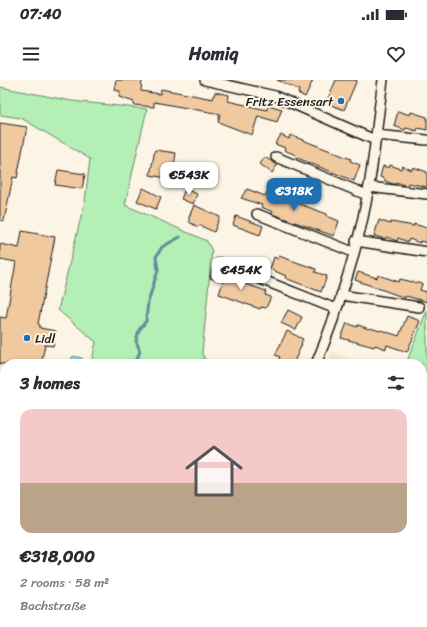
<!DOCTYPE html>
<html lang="en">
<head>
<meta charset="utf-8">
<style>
	:root { --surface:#fff; --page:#f2f2f3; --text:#2b2b33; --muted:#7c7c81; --line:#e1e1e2; --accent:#1f6fb2 }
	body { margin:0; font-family:Sriracha,sans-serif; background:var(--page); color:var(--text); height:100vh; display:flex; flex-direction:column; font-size:15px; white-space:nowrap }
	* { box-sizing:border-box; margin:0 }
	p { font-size:13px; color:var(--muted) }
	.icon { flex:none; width:22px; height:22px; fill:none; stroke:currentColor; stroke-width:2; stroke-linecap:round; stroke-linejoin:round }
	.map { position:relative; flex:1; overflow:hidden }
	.side { position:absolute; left:0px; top:279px; width:427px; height:268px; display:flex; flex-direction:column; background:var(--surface); border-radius:16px 16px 0 0; box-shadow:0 2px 6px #0003 }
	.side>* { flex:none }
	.price { position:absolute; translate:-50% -34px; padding:0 9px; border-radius:8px; background:#fff; color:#222; font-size:13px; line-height:26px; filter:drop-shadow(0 1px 2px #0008) }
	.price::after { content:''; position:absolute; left:50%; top:24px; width:12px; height:9px; margin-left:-6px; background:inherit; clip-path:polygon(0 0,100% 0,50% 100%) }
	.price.active { background:var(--accent); color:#fff }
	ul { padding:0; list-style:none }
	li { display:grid; align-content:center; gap:8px; height:212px; padding:0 20px }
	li+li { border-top:1px solid var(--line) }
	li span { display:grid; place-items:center; height:124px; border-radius:12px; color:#555 }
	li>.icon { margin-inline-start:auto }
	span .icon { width:72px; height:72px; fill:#fffc; stroke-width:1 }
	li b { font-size:17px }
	h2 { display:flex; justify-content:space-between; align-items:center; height:48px; padding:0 20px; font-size:17px }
	.status { display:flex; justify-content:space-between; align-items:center; height:28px; padding:0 20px; background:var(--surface); direction:ltr }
	.status svg { height:11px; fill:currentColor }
	header { display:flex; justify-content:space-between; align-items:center; height:52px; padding:0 20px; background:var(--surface); font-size:18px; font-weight:800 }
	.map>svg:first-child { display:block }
	.built { fill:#f8e8d0 }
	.green { fill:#b4efb5; stroke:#688668 }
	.water { fill:#8edcec; stroke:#608f99 }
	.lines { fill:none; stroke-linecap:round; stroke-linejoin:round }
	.stream { stroke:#608f99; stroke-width:3 }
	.building { fill:#f0c99f; stroke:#1c1c1c }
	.minor-casing { stroke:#1c1c1c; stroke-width:12 }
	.path { stroke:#1c1c1c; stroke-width:2; stroke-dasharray:1 3; stroke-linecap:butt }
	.minor { stroke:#fcf5e5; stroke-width:9 }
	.poi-dot { fill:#1f6fb2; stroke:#fcf5e5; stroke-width:1.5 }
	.labels { text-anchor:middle; stroke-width:4; stroke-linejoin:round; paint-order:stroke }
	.poi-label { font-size:13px; fill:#1c1c1c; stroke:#fcf5e5; text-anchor:end }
</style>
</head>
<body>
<div class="status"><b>07:40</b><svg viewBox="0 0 49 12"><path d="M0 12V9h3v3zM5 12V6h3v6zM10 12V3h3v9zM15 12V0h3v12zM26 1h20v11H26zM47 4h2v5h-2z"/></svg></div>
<header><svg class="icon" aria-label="menu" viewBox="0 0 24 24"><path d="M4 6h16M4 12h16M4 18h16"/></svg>Homiq<svg class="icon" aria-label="heart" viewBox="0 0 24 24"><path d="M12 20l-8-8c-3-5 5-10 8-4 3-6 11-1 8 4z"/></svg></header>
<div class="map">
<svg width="427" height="547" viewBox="0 0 427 547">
	<rect width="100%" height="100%" fill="#fcf5e5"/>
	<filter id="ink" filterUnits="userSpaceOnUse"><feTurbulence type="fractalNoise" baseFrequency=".025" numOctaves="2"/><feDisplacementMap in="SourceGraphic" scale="8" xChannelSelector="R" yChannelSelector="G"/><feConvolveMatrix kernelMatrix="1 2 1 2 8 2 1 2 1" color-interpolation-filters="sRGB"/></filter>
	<g filter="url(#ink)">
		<g class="built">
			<polygon points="332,271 362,284 326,284"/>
			<polygon points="422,310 427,312 427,364 422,369"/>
			<polygon points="422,419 427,421 427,495 422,494"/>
		</g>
		<g class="green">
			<polygon points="0,7 72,21 147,29 125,125 207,161 212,171 202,273 207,284 91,284 96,262 58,230 85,121 90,79 21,38 0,35"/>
			<polygon points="427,230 427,321 422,318 422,284 406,284"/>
			<polygon points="427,329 427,397 422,395 422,342"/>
			<polygon points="427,497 427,547 347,547 342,545 343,542 422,542 422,509"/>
		</g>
		<polygon class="water" points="73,276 82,278 84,284 69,284"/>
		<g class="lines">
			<g class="stream">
				<polyline points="135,284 140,271 136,261 139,250 146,241 148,222 158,190 156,177 162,167 180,157"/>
				<polyline points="0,490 5,489"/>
			</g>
		</g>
		<g class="building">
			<polygon points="116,0 142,0 141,11 160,14 161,9 213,19 215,12 229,15 228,21 267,30 268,25 282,29 277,42 258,36 252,55 218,42 220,34 154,22 154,27 134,25 134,22 119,17 120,11 114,10"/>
			<polygon points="277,0 313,0 305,17 298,13 299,10"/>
			<polygon points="336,0 357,0 344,30 326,23"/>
			<polygon points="398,31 410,35 411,32 427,37 427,50 418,48 417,51 406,48 405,50 394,46"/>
			<polygon points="0,43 27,47 17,98 13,97 4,141 0,140"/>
			<polygon points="281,55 289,59 290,55 351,79 350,81 360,85 354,101 295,77 296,75 284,70 285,68 275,64"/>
			<polygon points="155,70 176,73 172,99 150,95"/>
			<polygon points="265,77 277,85 272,93 260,84"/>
			<polygon points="390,85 401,89 402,86 412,90 413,87 427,92 427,107 408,103 407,106 396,102 396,104 393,104 385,101 385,99 380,97 383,86 389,88"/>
			<polygon points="58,90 85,94 82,109 55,105"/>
			<polygon points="143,108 161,117 156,129 137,121"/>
			<polygon points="185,109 197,114 193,124 181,119"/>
			<polygon points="247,109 265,116 267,112 327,134 327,136 339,141 334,156 272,134 273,132 261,127 262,125 241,118"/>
			<polygon points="194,125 220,137 214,152 199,145 198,147 189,142 189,137"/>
			<polygon points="236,136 263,146 260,155 233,145"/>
			<polygon points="379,140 390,144 391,142 414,146 414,144 427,148 427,163 420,161 420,163 409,159 408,162 398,158 397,161 386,157 385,159 374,156"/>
			<polygon points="22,151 55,157 38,244 40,245 40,248 56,251 53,266 45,265 41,284 0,284 0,237 6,238 16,182 0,179 0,164 19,168"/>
			<polygon points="279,176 316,189 315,192 327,196 321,212 285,198 286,196 270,189 274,177 278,179"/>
			<polygon points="212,189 226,194 225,197 266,211 265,215 271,217 266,228 261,227 260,229 219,214 223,202 210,198"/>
			<polygon points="358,192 377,198 378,195 399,202 400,199 422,204 420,210 427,212 427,222 406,216 405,218 355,200"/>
			<polygon points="288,230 302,237 296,250 281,243"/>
			<polygon points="407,236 420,241 407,272 387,265 386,269 375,265 374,267 341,258 347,243 357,247 358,245 369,249 370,248 380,251 381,250 399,256"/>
			<polygon points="287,251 303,259 301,263 302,264 293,284 277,284 280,277 275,275"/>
		</g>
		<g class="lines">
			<defs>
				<g id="minor">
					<polyline points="205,0 275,16 375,60"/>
					<polyline points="376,55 427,60"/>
					<polyline points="276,77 367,115"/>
					<polyline points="369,107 427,114"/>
					<polyline points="257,134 353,172"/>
					<polyline points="356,161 427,172"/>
					<polyline points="220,183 336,229"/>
					<polyline points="341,215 419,227"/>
					<path d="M316,284c22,-53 44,-121 53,-178 6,-35 9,-71 14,-106"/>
					<polyline points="0,444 5,444"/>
					<polyline points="197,542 204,547"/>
					<polyline points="168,547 171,542"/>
					<polyline points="255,547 259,542"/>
				</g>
			</defs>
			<use href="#minor" class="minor-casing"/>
			<g class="path">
				<polyline points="422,290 427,291"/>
				<polyline points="422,385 427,387"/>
				<polyline points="0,398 5,398"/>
			</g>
			<use href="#minor" class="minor"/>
		</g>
	</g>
	<g class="poi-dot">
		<circle cx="341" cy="21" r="4"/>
		<circle cx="27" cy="258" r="4"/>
	</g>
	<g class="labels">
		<g class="poi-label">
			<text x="333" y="26">Fritz Essensart</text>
			<text x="35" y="263" text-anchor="start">Lidl</text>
		</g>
	</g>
</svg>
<b class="price" style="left:189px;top:116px">€543K</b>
<b class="price active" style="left:294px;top:132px">€318K</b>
<b class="price" style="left:241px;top:211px">€454K</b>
<section class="side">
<h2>3 homes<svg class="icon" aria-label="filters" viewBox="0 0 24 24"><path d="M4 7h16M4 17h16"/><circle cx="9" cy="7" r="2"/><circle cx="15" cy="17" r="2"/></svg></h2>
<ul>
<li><span style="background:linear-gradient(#f6c9c9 60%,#b9a48a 0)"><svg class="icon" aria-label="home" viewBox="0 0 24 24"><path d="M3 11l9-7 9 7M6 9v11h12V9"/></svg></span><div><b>€318,000</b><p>2 rooms · 58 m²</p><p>Bachstraße</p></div></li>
</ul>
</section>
</div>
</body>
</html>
